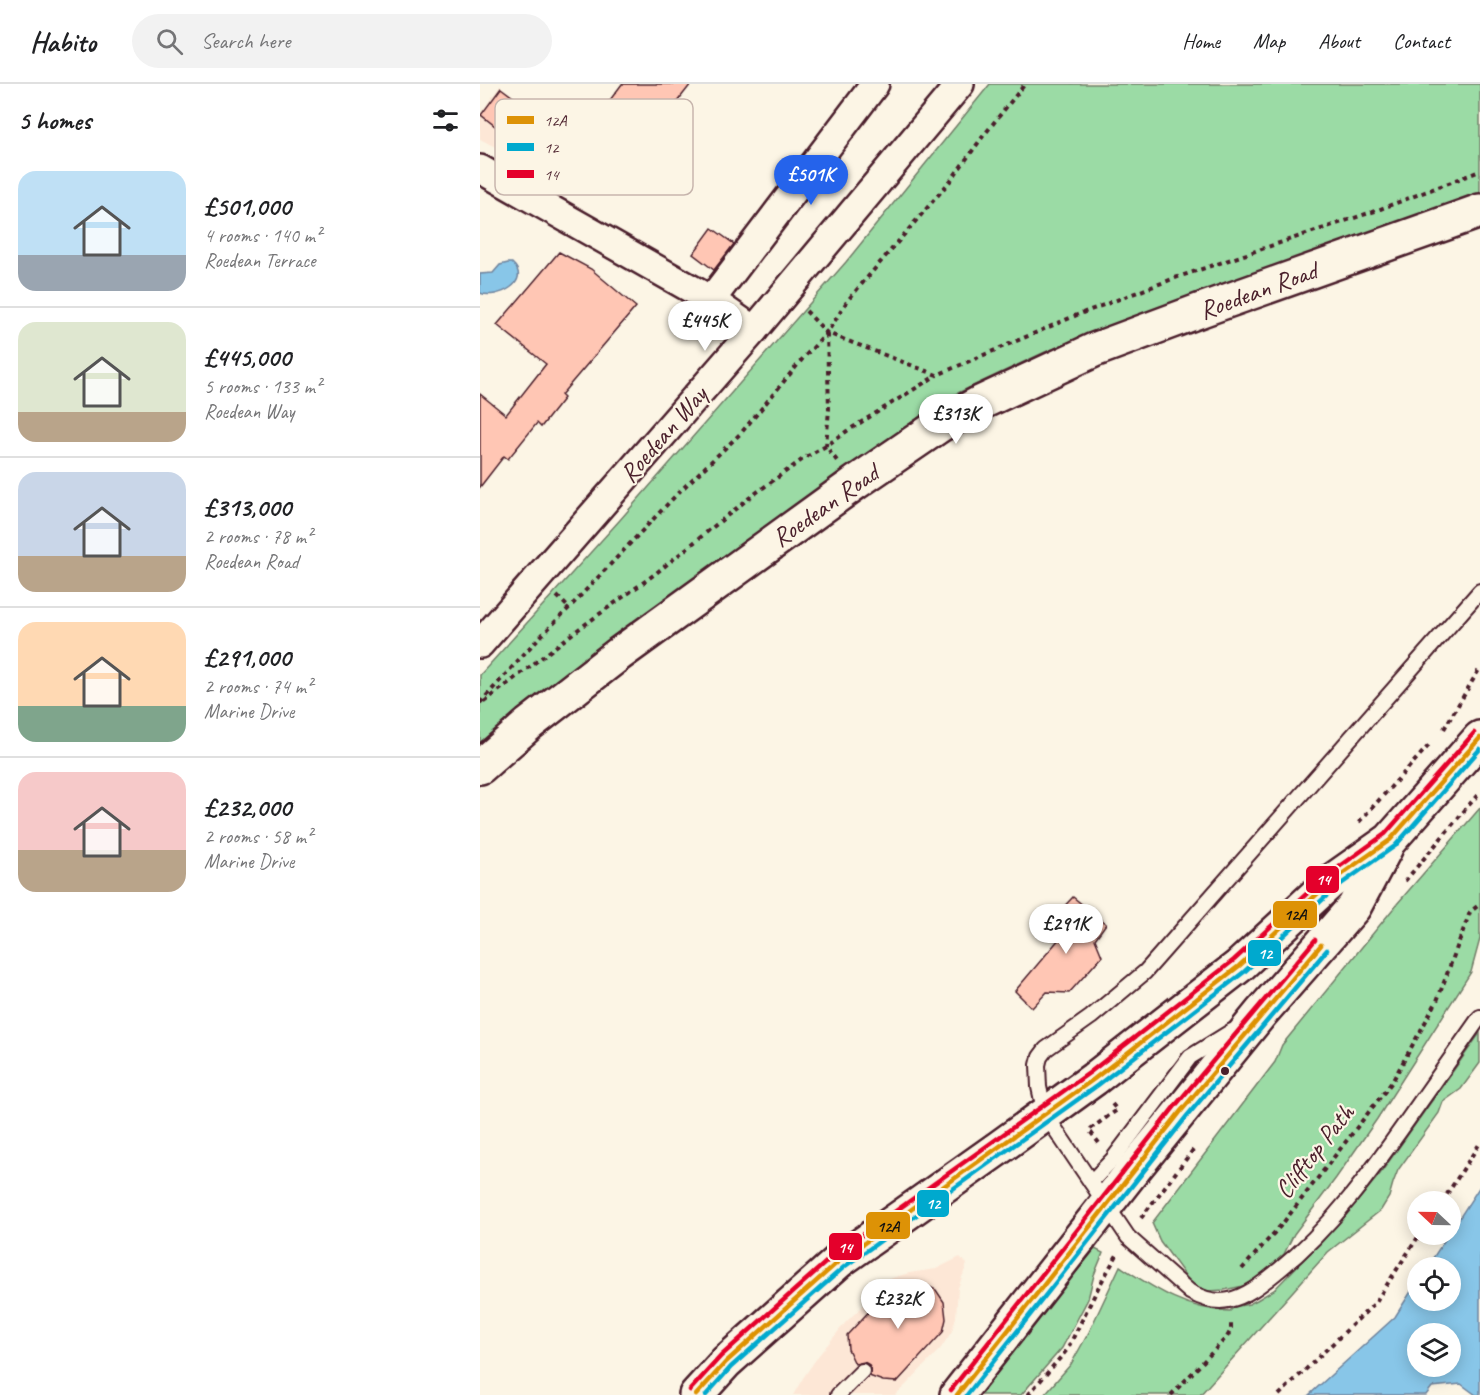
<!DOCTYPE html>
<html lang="en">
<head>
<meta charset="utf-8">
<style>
	:root { --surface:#fff; --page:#f2f2f2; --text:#202124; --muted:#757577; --line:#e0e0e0; --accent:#2563eb }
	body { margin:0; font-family:Caveat,sans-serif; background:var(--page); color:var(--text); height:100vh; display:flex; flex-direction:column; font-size:22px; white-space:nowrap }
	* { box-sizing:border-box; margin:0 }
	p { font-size:20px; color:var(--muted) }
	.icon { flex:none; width:33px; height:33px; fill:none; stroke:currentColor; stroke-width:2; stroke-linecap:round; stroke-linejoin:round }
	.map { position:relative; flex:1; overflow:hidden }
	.side { display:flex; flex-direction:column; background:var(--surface); width:480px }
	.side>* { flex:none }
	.needle { width:39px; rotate:292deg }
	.controls { position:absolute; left:927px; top:1107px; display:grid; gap:12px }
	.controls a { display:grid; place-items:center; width:54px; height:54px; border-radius:50%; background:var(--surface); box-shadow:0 3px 15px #0003; font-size:30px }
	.price { position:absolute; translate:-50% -51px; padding:0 14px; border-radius:21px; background:#fff; color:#222; font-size:20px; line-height:39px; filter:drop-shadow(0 2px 3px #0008) }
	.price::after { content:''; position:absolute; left:50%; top:36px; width:18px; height:14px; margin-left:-9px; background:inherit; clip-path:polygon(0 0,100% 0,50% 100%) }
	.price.current { background:var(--accent); color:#fff }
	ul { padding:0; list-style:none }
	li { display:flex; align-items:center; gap:18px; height:150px; padding:0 18px }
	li+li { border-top:2px solid var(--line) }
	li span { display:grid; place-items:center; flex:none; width:168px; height:120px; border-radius:18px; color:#555 }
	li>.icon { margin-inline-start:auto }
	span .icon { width:72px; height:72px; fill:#fffc; stroke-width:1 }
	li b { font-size:26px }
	h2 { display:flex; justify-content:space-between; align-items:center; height:72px; padding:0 18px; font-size:26px }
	header { display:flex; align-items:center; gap:36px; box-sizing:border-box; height:84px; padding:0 30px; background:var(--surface); border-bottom:2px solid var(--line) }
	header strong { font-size:28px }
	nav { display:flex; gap:33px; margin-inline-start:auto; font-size:21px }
	.search { width:420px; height:54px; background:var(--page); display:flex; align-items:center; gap:15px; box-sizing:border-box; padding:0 21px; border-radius:33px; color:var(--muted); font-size:22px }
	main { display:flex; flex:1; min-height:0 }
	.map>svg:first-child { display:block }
	.built { fill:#fde7d6 }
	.green { fill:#9bdba5; stroke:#727d68; stroke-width:1.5 }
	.water { fill:#88c6e8; stroke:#6f839c; stroke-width:1.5; fill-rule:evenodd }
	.building { fill:#ffc6b4; stroke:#4a1f2b; stroke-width:1.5 }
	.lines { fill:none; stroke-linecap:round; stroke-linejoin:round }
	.lane-casing { stroke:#4a1f2b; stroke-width:18 }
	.street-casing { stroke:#4a1f2b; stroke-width:32 }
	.secondary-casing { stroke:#4a1f2b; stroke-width:38 }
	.primary-casing { stroke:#4a1f2b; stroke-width:38 }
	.path { stroke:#4a1f2b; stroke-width:4; stroke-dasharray:4.5 4.5; stroke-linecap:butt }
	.lane { stroke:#fcf5e5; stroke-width:14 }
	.street { stroke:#fcf5e5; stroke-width:27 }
	.secondary { stroke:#fcf5e5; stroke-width:33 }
	.primary { stroke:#fcf5e5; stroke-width:33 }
	.bus-1-casing { stroke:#fcf5e5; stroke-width:9 }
	.bus-2-casing { stroke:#fcf5e5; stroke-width:9 }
	.bus-3-casing { stroke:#fcf5e5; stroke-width:9 }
	.bus-1 { stroke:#dd9206; stroke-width:4.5 }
	.bus-2 { stroke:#00a9ce; stroke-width:4.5 }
	.bus-3 { stroke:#e4002b; stroke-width:4.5 }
	.bus-dot { fill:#4a1f2b; stroke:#fcf5e5; stroke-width:2 }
	.labels { text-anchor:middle; stroke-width:4.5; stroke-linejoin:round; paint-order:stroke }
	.street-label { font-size:26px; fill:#4a1f2b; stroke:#fcf5e5 }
	.key { fill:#fcf5e5; stroke:#c7b5ad; stroke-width:1.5 }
	.key-label { font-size:16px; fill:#4a1f2b }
	.line-badge { stroke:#fcf5e5; stroke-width:2 }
	.badge-label { font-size:16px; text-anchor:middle; font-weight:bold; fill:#fff }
	.pale-badge-label { font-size:16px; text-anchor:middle; font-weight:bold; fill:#111 }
</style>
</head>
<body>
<header>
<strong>Habito</strong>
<div class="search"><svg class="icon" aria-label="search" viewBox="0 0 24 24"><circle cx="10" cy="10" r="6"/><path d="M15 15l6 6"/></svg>Search here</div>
<nav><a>Home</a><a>Map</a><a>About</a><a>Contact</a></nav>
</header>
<main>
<section class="side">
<h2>5 homes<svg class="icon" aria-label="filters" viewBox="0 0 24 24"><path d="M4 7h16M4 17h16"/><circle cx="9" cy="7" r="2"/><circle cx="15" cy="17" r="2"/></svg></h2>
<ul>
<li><span style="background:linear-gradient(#bfe0f5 70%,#9aa5b1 0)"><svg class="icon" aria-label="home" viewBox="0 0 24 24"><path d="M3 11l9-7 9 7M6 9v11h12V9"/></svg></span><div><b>£501,000</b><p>4 rooms · 140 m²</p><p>Roedean Terrace</p></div></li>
<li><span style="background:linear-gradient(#dfe7d0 75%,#b9a48a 0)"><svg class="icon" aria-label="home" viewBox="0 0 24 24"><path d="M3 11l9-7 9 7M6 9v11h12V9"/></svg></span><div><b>£445,000</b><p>5 rooms · 133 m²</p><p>Roedean Way</p></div></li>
<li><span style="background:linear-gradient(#c9d6e8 70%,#b9a48a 0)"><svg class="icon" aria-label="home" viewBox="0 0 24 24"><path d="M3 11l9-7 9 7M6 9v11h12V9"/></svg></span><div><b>£313,000</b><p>2 rooms · 78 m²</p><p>Roedean Road</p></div></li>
<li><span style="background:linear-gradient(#ffd9b3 70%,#7fa58c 0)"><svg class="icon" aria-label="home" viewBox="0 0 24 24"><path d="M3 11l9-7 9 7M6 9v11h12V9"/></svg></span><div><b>£291,000</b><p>2 rooms · 74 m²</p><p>Marine Drive</p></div></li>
<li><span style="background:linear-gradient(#f6c9c9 65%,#b9a48a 0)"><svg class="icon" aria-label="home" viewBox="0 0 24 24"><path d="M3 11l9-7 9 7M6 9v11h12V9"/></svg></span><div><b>£232,000</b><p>2 rooms · 58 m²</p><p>Marine Drive</p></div></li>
</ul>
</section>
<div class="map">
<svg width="1000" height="1311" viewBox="0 0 1000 1311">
	<rect width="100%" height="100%" fill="#fcf5e5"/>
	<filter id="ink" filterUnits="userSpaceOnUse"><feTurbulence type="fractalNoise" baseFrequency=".0167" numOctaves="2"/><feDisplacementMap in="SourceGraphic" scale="12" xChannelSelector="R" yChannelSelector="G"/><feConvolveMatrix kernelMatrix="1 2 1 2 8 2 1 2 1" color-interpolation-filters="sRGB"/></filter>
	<g filter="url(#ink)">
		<g class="built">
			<polygon points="20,2 47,23 17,64 0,55 0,30"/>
			<polygon points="480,1173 487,1180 478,1204 476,1233 472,1247 461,1264 426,1301 415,1311 313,1311 323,1294 339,1271 366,1238 412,1194 429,1189 456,1185"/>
		</g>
		<g class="green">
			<polygon points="510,0 1000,0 1000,112 729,208 565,268 463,316 281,447 133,557 6,658 0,659 0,591 139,437 366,178"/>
			<polygon points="1000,724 1000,855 991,888 897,1035 856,1094 814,1150 804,1170 778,1194 768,1201 744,1206 728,1207 719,1205 710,1198 680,1157 672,1139 795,978 802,961 917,820"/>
			<path d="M1000,949v30l-19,26 -18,13 -4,11 -41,57 -5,13 -4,14 -8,13 -53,42 -128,143h-156l27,-31 18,-32 31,-66c34,22 68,45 110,45l4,-4 15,-3 8,-4 17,-10 67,-69 39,-47z"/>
			<polygon points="615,1165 623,1169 614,1191 608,1215 582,1264 541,1311 495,1311"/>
		</g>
		<g class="water">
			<path d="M28,179h4c21,19 -15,37 -32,30v-19l13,-1 7,-8z"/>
			<path d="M1000,1102v209h-4l-15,-11 -29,3 -6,8h-117l86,-78 22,-35 1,18h32v-32l-23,-1 21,-32 2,-1 1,-3zM938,1250h32v32h-32z"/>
		</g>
		<g class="building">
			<polygon points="142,0 211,0 175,46 141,93 136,89 124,106 87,78 120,33 118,32"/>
			<polygon points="21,4 45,22 24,49 1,31"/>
			<polygon points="232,144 254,160 234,186 213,170"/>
			<polygon points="79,168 111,185 156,223 81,311 84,314 61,343 57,339 28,375 24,372 0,403 0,310 26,331 66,280 17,241"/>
			<polygon points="593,813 626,840 615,855 622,872 589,909 567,908 552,924 535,907 586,847 575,832"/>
			<polygon points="425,1197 441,1199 456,1206 464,1218 466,1235 463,1248 417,1298 403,1297 389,1292 391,1285 388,1280 384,1278 375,1280 368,1265 367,1251 415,1200"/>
		</g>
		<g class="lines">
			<defs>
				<g id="lane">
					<path d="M1000,507l-335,381 -54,45 -45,32 -6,8 -2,8 1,22 6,27 83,123 62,55c11,6 26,11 39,8 19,-4 35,-18 50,-30 52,-42 92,-98 130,-152 24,-34 47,-67 71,-101"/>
					<polyline points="611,1098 633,1075 710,973 752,947"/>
					<polyline points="358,1311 382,1287"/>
				</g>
				<g id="street">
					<polyline points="0,85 231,216 274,246"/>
					<polyline points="231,216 395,0"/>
					<polyline points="0,560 274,246 480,0"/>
				</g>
				<polyline id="secondary" points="0,683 49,640 139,570 375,399 460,341 498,320 614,266 724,225 1000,127"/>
				<g id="primary">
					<polyline points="216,1311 246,1278 359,1177 520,1063 614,995 759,882 849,799 910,756 1000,654"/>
					<polyline points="477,1311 650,1090 781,929 874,823 906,763"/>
				</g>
			</defs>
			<use href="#lane" class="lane-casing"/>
			<use href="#street" class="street-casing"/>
			<use href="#secondary" class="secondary-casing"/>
			<use href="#primary" class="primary-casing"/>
			<g class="path">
				<polyline points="326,227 347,249 457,291 597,231 695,194 895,127 1000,87"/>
				<polyline points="347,250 349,325 346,362 357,377"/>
				<polyline points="77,512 89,524"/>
				<polyline points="4,618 96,547 175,490 269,414 326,373 346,362 367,347 457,291"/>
				<polyline points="0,619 52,561 89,524 198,409 261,349 325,272 347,249 368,216 471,96 504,51 545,0"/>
				<polyline points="964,645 1000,584"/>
				<polyline points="879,738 951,659"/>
				<polyline points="925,797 1000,708"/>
				<polyline points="619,1059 609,1046 637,1026 632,1020"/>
				<polyline points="962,1118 1000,1059"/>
				<polyline points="661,1134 713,1066"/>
				<polyline points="762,1185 803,1139 912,998 957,917 990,828 1000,820"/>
				<polyline points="548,1311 587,1266 618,1204 637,1171"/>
				<polyline points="691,1311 747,1253 751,1246 751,1237"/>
				<polyline points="799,1311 895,1219 940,1150"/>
			</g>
			<use href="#lane" class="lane"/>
			<use href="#street" class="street"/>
			<use href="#secondary" class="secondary"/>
			<use href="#primary" class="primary"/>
			<defs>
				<g id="bus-1">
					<polyline points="216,1311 246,1278 359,1177 614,995 759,882 849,799 910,756 1000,654"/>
					<polyline points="477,1311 701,1027 841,861"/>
				</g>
				<g id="bus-2">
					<polyline points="226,1311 251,1283 364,1183 618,1001 764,888 854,805 915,762 1000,665"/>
					<polyline points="487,1311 707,1032 847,866"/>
				</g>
				<g id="bus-3">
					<polyline points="210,1306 241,1272 354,1171 609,989 754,876 845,793 905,750 994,649"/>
					<polyline points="471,1306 695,1022 835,856"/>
				</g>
			</defs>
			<use href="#bus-1" class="bus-1-casing"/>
			<use href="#bus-2" class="bus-2-casing"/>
			<use href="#bus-3" class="bus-3-casing"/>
			<use href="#bus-1" class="bus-1"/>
			<use href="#bus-2" class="bus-2"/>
			<use href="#bus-3" class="bus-3"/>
		</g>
	</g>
	<circle class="bus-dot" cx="745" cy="987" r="5"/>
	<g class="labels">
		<g class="street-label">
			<text transform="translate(778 206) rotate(-20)" y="9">Roedean Road</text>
			<text transform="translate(183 350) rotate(-49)" y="9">Roedean Way</text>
			<text transform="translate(345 421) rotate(-35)" y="9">Roedean Road</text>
			<text transform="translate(834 1067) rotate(-52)" y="9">Clifftop Path</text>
		</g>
	</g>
	<rect x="15" y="15" width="198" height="96" rx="9" class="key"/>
	<rect x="27" y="32" width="27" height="8" fill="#dd9206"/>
	<rect x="27" y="59" width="27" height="8" fill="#00a9ce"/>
	<rect x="27" y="86" width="27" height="8" fill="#e4002b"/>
	<g class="key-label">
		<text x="64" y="42">12A</text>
		<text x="64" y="69">12</text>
		<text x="64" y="96">14</text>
	</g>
	<g class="line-badge">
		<rect x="825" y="781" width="35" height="29" rx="6" fill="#e4002b"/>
		<rect x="792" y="816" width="46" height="29" rx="6" fill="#dd9206"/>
		<rect x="767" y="855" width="35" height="28" rx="6" fill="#00a9ce"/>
		<rect x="436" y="1105" width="34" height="29" rx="6" fill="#00a9ce"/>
		<rect x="385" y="1127" width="46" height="29" rx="6" fill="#dd9206"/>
		<rect x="348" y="1148" width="35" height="29" rx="6" fill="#e4002b"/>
	</g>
	<g class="badge-label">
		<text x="843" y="801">14</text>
		<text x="785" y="875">12</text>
		<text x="453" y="1125">12</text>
		<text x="365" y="1169">14</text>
	</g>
	<g class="pale-badge-label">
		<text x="815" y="836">12A</text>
		<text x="408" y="1148">12A</text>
	</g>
</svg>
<div class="controls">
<a><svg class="needle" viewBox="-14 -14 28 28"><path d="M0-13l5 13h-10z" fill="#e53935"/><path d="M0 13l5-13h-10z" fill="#757577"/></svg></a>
<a><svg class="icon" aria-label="locate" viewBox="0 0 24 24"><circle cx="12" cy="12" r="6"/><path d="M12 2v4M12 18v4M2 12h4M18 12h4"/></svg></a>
<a><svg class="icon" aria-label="layers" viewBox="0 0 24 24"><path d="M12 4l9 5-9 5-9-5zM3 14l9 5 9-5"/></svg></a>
</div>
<b class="price current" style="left:331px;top:122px">£501K</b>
<b class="price" style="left:225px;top:268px">£445K</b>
<b class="price" style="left:476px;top:361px">£313K</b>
<b class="price" style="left:586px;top:871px">£291K</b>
<b class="price" style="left:418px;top:1246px">£232K</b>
</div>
</main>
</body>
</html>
